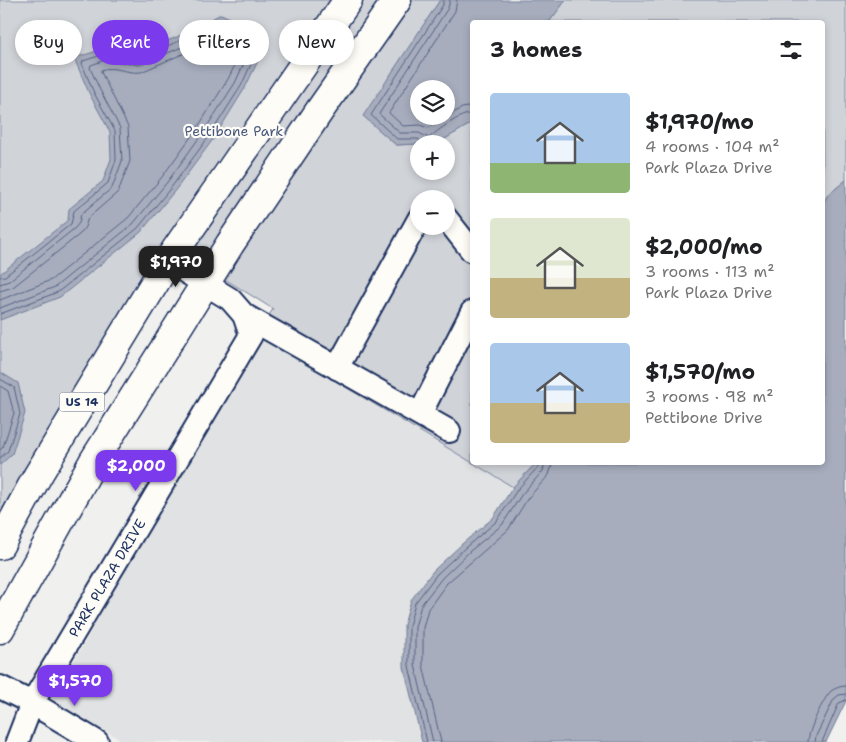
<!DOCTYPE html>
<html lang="en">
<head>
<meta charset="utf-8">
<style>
	:root { --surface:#fff; --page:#f6f6f6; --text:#202124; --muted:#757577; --accent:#7c3aed }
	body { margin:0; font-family:"Shantell Sans",sans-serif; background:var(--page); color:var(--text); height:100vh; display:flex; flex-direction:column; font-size:19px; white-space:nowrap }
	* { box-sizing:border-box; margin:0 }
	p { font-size:16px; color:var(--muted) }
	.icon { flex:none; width:28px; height:28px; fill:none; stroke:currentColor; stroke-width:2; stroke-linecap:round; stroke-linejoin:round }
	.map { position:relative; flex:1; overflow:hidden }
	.details { position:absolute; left:470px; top:20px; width:355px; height:445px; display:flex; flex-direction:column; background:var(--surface); border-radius:5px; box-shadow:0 2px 8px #0003 }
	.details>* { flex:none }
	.guide { position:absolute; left:15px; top:20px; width:380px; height:45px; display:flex; gap:10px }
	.fabs { position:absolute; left:410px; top:80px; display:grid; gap:10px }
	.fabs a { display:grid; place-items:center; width:45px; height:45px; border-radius:50%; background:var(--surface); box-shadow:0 2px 8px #0003; font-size:25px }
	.price { position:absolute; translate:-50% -42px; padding:0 11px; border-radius:10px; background:var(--accent); color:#fff; font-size:16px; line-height:32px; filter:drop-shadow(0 1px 2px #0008) }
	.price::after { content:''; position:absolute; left:50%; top:30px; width:15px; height:11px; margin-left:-8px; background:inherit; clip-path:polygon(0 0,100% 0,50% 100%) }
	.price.selected { background:#222; color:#fff }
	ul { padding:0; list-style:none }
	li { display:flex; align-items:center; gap:15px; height:125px; padding:0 20px }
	li span { display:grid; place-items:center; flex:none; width:140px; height:100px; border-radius:5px; color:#555 }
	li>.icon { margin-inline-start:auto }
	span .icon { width:60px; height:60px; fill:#fffc; stroke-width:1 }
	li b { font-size:21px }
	h2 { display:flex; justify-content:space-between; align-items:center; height:60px; padding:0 20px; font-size:21px }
	.pill { padding:0 18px; border-radius:22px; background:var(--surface); box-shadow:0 2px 8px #0003; font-size:18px; line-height:45px }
	.pill.selected { background:var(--accent); color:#fff }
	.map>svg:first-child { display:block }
	.built { fill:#e0e2e3 }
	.green { fill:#d0d3d8; stroke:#76819b; fill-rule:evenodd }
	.water { fill:#a7adbd; stroke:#6f7b97; fill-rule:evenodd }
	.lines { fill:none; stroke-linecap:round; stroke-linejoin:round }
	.shore { stroke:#536184; stroke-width:1 }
	.minor-casing { stroke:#1b2f5e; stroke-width:26 }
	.major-casing { stroke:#1b2f5e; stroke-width:31 }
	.minor { stroke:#fdfcf7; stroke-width:22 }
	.major { stroke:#fdfcf7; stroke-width:28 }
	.labels { text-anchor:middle; stroke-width:4.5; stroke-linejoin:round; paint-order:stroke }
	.shield { fill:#fdfcf7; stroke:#5f6c8c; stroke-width:1 }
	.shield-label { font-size:12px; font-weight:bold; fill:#1b2f5e }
	.park-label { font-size:14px; fill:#48587c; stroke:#fdfcf7 }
	.street-label { font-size:14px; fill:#1b2f5e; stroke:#fdfcf7 }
</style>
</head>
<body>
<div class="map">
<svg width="846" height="742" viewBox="0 0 846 742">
	<rect width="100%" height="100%" fill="#f0f0ee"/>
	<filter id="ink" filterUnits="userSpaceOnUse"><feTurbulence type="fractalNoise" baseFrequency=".02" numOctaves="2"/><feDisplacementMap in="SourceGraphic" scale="10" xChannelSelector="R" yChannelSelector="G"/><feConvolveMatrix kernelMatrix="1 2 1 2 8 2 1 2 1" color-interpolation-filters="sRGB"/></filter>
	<g filter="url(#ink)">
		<polygon class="built" points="257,334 513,487 493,518 463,543 433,571 411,600 404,667 422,742 125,742 52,701"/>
		<g class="green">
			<path d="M0,0h440l-76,116 32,29 23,-1v27h27v-27h-20l12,-1 34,-20v339l64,1 -23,24 -256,-153 16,-25 -106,-66 -137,217 -30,53zM419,199h27v27h-27z"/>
			<polygon points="566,0 846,0 846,180 828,195 823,203 822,22 549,22"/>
		</g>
		<g class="water">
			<path d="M440,0h126l-17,22h-77v101l-34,20 -42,2 -33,-29zM419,89h27v27h-27z"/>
			<polygon points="221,14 257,30 266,44 245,88 214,138 177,188 141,232 60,297 0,320 0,274 68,220 69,209 103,181 111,159 110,132 90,95 74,58 104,49 136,54 177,37"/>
			<polygon points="846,180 846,701 826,742 422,742 404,667 404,625 411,600 433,571 463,543 493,518 513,487 536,463 822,462 823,203 828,195"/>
			<polygon points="0,372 18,383 25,413 12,454 0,465"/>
		</g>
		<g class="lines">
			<g class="shore">
				<path d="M450,0l-2,8 -69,106 21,19h19l10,5c9,-8 31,-24 43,-25"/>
				<polyline points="457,0 455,11 389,113 403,126 420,125 428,128 462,108 472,106"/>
				<polyline points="424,144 418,139 397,139 371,115 443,5 443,0"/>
				<polyline points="0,277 5,276 22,263 71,224 74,211 108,183 116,160 115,131 94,93 82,64 83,61 105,54 137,59 179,41 221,20 253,34 260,45 241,86 210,135 173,185 138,228 58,292 0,314"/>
				<polyline points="0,284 9,281 75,228 79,223 81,214 112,188 122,161 120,128 100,90 90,68 91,65 105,60 139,65 182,47 221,27 249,39 252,46 235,83 204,131 168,181 133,224 55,287 0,308"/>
				<path d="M0,291l13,-4 67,-53 5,-7 3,-9 30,-26 12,-31 -2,-34 -27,-55v-2c12,-5 27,4 40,2l44,-19 36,-18 22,9 1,3 -16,32 -30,48 -36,50 -34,41 -77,62 -51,20"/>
				<polyline points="0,379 14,387 20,414 8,451 0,458"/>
				<polyline points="0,386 8,391 14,413 3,447 0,450"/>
				<polyline points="427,742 409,666 409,626 415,603 437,574 466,547 497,521 517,490 538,467 539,462"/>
				<polyline points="433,742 415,665 415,627 421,605 442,578 470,551 502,525 522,494 543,471 545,462"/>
				<polyline points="441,742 423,665 423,628 428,609 447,583 508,530 528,498 549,475 553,462"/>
				<path d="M808,742c0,-11 15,-43 23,-51 5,-3 9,-5 15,-5"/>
				<polyline points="815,742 816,736 834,699 839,695 846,694"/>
				<polyline points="822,742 839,703 846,700"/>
			</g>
			<defs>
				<g id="minor">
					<polyline points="446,218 472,251"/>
					<polyline points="244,315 449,431"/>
					<polyline points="337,368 419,219"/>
					<polyline points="420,414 472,312"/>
					<polyline points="0,687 32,703 97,742"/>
					<polyline points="17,742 32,703 251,335 244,315 230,299 168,261"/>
				</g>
				<g id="major">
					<polyline points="0,545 38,475 168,261 348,0"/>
					<polyline points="0,629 93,462 230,244 320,110 397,0"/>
				</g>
			</defs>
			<use href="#minor" class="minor-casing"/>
			<use href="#major" class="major-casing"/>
			<use href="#minor" class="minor"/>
			<use href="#major" class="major"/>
		</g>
	</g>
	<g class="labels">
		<rect class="shield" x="59.5" y="392.5" width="45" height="19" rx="4"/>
		<g class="shield-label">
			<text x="82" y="406">US 14</text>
		</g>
		<g class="park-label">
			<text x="234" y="136">Pettibone Park</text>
		</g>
		<g class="street-label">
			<text transform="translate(107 578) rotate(-59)" y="5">PARK PLAZA DRIVE</text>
		</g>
	</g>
</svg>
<div class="fabs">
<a><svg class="icon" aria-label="layers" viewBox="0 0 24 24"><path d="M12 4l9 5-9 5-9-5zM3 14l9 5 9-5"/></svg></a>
<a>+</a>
<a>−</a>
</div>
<b class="price selected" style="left:176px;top:288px">$1,970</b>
<b class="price" style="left:136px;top:492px">$2,000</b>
<b class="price" style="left:75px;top:707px">$1,570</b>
<div class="guide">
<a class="pill">Buy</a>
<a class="pill selected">Rent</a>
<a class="pill">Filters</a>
<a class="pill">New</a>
</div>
<section class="details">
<h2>3 homes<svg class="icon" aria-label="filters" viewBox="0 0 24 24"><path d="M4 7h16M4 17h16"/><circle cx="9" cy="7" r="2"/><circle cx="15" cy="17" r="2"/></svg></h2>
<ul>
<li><span style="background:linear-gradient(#a9c7e8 70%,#8fb573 0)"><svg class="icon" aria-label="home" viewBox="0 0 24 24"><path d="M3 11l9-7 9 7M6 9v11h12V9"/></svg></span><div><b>$1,970/mo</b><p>4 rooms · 104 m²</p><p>Park Plaza Drive</p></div></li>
<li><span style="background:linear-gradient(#dfe7d0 60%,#c2b280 0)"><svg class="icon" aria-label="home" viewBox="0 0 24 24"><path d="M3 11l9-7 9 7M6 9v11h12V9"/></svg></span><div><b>$2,000/mo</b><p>3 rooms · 113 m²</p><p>Park Plaza Drive</p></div></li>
<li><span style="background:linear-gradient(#a9c7e8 60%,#c2b280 0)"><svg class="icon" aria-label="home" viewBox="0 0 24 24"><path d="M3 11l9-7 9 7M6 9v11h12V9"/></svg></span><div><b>$1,570/mo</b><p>3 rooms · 98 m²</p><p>Pettibone Drive</p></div></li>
</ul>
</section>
</div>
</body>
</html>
